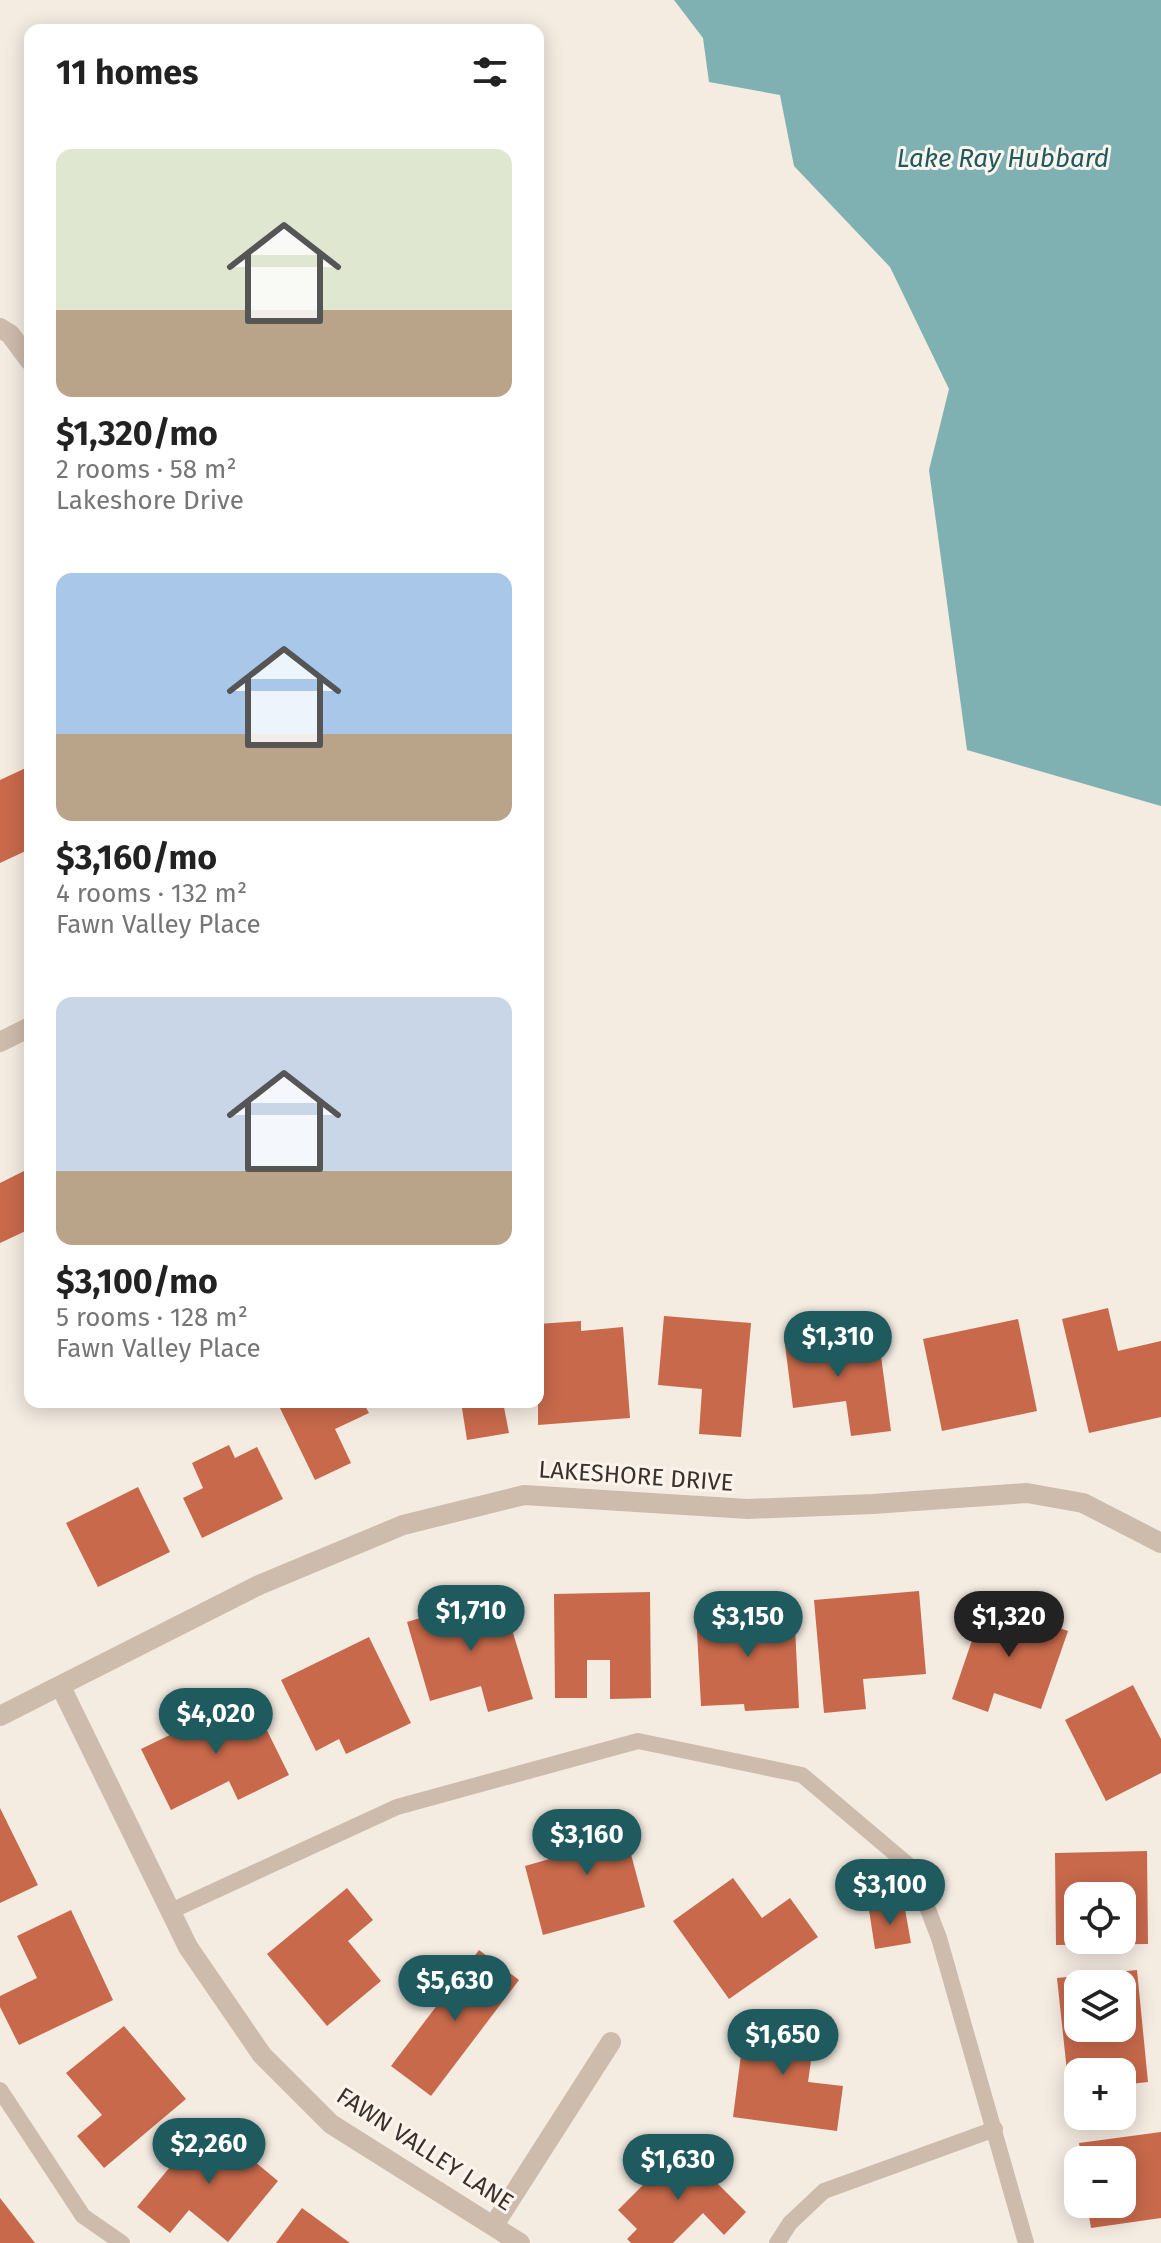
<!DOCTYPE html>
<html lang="en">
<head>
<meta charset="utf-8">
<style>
	:root { --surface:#fff; --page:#f2f2f2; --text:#222; --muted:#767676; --accent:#1f5a5e }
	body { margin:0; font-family:"Fira Sans",sans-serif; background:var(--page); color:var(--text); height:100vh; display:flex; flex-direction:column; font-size:30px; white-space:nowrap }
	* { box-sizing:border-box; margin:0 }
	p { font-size:26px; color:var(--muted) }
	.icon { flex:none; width:44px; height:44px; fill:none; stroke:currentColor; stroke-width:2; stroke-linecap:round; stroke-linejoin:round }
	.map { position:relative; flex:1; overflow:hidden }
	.sheet { position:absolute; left:24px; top:24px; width:520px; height:1384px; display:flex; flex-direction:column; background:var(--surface); border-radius:16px; box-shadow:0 4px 20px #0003 }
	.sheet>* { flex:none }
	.fabs { position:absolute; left:1064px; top:1882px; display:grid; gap:16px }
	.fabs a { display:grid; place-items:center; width:72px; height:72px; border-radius:16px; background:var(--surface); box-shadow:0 4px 20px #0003; font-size:40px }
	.price { position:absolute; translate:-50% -68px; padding:0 18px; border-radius:28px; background:var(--accent); color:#fff; font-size:26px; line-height:52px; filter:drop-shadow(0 2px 4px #0008) }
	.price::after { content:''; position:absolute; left:50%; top:48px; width:24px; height:18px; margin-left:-12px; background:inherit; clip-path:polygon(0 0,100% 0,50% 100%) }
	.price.active { background:#222; color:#fff }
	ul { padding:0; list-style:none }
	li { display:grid; align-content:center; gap:16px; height:424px; padding:0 32px }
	li span { display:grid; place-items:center; height:248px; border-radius:16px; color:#555 }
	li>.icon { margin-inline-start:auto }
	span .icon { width:144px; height:144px; fill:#fffc; stroke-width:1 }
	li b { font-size:34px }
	h2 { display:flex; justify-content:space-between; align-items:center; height:96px; padding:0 32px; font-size:34px }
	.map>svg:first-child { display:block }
	.water { fill:#7fb0b2 }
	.building { fill:#c8694b; fill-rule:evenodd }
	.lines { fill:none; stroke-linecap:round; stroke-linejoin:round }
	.lane { stroke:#cdbbac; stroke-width:16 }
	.street { stroke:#cdbbac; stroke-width:20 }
	.labels { text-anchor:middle; stroke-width:6; stroke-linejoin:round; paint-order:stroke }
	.street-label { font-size:24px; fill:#3b302b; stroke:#fbf5ee }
	.water-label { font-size:26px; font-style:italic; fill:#1f5a5e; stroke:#fbf5ee }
</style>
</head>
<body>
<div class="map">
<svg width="1161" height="2243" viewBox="0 0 1161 2243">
	<rect width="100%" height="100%" fill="#f4ebe1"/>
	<polygon class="water" points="674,0 1161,0 1161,806 967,750 929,470 949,389 890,267 794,166 780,95 709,82 703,38"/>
	<g class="building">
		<polygon points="30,766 30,849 0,863 0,780"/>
		<polygon points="30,1168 30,1229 0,1243 0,1183"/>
		<polygon points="1108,1308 1118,1351 1161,1341 1161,1417 1089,1433 1062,1319"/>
		<polygon points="664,1316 751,1323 741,1437 699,1434 702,1389 658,1385"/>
		<polygon points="1018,1319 1037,1411 942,1431 923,1339"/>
		<polygon points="581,1321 581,1331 623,1327 630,1418 538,1425 538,1324"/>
		<polygon points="852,1328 856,1359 881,1356 891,1431 851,1436 846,1401 793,1408 784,1337"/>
		<polygon points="277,1402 363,1402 369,1413 335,1429 351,1463 315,1480"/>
		<polygon points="461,1402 503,1402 509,1433 467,1440"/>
		<polygon points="229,1445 235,1458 257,1447 283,1499 202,1538 183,1498 203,1488 192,1463"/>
		<polygon points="138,1487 170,1552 98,1587 66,1523"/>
		<polygon points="919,1591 926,1674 863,1679 866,1709 824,1713 814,1600"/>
		<polygon points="650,1592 651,1698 610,1699 610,1660 587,1660 587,1698 555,1698 554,1594"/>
		<polygon points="501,1593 533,1699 488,1712 481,1686 430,1701 407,1622"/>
		<polygon points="985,1602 1068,1631 1041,1709 994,1693 988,1712 952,1699"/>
		<polygon points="794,1607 799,1708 745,1711 744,1704 701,1706 696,1613"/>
		<polygon points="369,1637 411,1723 346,1754 339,1739 316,1751 281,1680"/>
		<polygon points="1133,1685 1161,1739 1161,1773 1106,1801 1065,1720"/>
		<polygon points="250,1696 289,1775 238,1800 229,1781 171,1810 141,1749"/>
		<polygon points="0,1808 38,1885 0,1903"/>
		<polygon points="619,1809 645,1907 543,1935 525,1866 581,1850 574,1821"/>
		<path d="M1147,1851l1,93 -92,1 -1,-92zM1078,1896h44v44h-44z"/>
		<polygon points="733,1878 762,1918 790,1898 818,1937 729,1999 673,1921"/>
		<polygon points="347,1888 373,1920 348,1941 381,1981 327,2026 267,1954"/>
		<polygon points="904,1904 911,1943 875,1949 869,1910"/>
		<polygon points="71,1910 113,2000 19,2045 0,2007 0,1996 37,1978 17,1936"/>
		<polygon points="479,1950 519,1980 431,2096 391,2066"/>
		<path d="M1137,1970l11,112 -26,3v-13h-44v17l-9,1 -12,-112zM1078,1984h44v44h-44z"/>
		<polygon points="746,2016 816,2025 808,2082 843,2086 837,2131 733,2117"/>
		<polygon points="124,2026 186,2099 104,2168 77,2136 102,2115 66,2073"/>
		<polygon points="207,2122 278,2181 228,2242 189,2210 170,2233 137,2207"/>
		<polygon points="1161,2132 1161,2218 1091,2228 1087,2204 1122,2204 1122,2160 1082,2160 1079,2143"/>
		<polygon points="681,2147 746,2212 724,2235 703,2213 673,2243 631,2243 627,2239 637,2229 618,2210"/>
		<polygon points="0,2198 35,2243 0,2243"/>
		<polygon points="302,2208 350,2243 276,2243"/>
	</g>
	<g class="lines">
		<g class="lane">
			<polyline points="171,1911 397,1807 638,1741 802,1775 912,1868 939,1938 1026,2243"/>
			<polyline points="0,2090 83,2216 122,2243"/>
			<polyline points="777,2243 790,2223 824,2191 995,2129"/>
		</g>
		<g class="street">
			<polyline points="0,328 10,334 30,361"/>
			<polyline points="0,1042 30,1027"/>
			<polyline points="61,1687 188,1947 262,2055 331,2124 520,2243"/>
			<polyline points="0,1716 259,1585 403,1525 524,1495 748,1509 873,1504 1027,1493 1083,1503 1161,1543"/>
			<polyline points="494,2225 611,2042"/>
		</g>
	</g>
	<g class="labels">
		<g class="street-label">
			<text transform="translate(636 1476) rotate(4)" y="8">LAKESHORE DRIVE</text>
			<text transform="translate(425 2149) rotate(33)" y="8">FAWN VALLEY LANE</text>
		</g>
		<g class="water-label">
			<text x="1003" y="167">Lake Ray Hubbard</text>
		</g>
	</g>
</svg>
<div class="fabs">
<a><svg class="icon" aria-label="locate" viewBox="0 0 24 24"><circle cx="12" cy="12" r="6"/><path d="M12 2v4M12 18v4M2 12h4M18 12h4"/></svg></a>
<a><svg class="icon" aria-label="layers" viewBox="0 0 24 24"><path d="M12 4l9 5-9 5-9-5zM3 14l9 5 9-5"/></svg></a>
<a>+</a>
<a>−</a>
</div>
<b class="price" style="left:838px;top:1379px">$1,310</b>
<b class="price" style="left:471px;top:1653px">$1,710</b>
<b class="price" style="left:748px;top:1659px">$3,150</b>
<b class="price active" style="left:1009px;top:1659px">$1,320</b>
<b class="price" style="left:216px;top:1756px">$4,020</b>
<b class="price" style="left:587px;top:1877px">$3,160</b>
<b class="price" style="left:890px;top:1927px">$3,100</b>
<b class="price" style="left:455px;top:2023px">$5,630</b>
<b class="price" style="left:783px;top:2077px">$1,650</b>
<b class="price" style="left:209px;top:2186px">$2,260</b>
<b class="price" style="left:678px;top:2202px">$1,630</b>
<section class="sheet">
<h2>11 homes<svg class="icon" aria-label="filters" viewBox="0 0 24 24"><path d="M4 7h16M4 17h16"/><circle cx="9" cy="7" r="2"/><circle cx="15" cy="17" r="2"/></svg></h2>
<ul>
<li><span style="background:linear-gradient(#dfe7d0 65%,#b9a48a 0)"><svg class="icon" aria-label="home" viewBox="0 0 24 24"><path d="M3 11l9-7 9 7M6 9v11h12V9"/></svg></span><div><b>$1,320/mo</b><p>2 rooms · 58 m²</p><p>Lakeshore Drive</p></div></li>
<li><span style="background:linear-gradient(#a9c7e8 65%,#b9a48a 0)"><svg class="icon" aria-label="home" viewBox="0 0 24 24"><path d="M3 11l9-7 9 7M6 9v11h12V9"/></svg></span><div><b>$3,160/mo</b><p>4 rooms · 132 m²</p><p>Fawn Valley Place</p></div></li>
<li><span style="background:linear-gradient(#c9d6e8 70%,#b9a48a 0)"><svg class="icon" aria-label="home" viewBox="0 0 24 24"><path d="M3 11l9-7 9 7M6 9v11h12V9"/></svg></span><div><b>$3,100/mo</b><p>5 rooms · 128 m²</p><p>Fawn Valley Place</p></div></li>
</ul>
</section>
</div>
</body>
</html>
